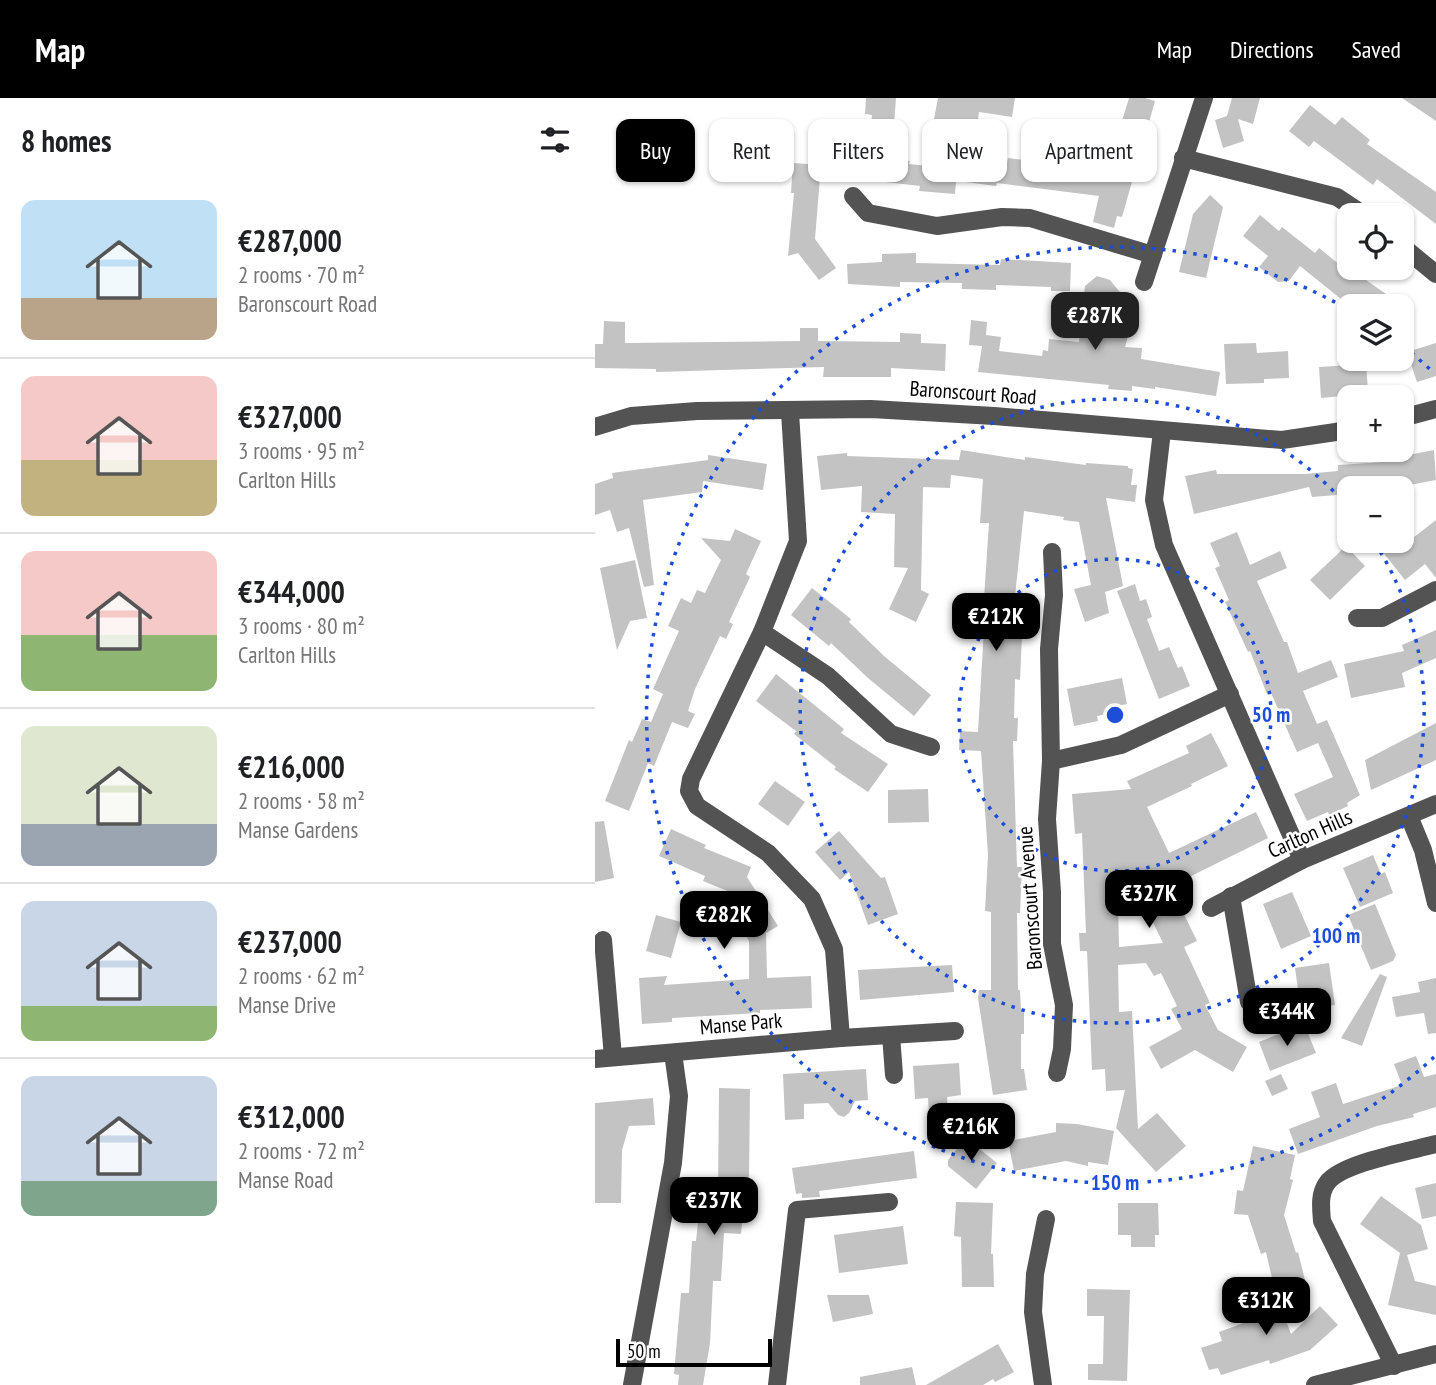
<!DOCTYPE html>
<html lang="en">
<head>
<meta charset="utf-8">
<style>
	:root { --surface:#fff; --page:#f2f2f2; --text:#202124; --muted:#757577; --line:#e0e0e0; --accent:#000 }
	body { margin:0; font-family:"PT Sans Narrow",sans-serif; background:var(--page); color:var(--text); height:100vh; display:flex; flex-direction:column; font-size:26px; white-space:nowrap }
	* { box-sizing:border-box; margin:0 }
	p { font-size:23px; color:var(--muted) }
	.icon { flex:none; width:38px; height:38px; fill:none; stroke:currentColor; stroke-width:2; stroke-linecap:round; stroke-linejoin:round }
	.map { position:relative; flex:1; overflow:hidden }
	.drawer { display:flex; flex-direction:column; background:var(--surface); width:595px }
	.drawer>* { flex:none }
	.hud { position:absolute; left:21px; top:21px; width:665px; height:63px; display:flex; gap:14px }
	.fabs { position:absolute; left:742px; top:105px; display:grid; gap:14px }
	.fabs a { display:grid; place-items:center; width:77px; height:77px; border-radius:14px; background:var(--surface); box-shadow:0 2px 5px #0004; font-size:35px }
	.scale { position:absolute; left:21px; bottom:18px; width:156px; box-sizing:border-box; padding-left:7px; border:4px solid #000; border-top:0; font-size:19px; line-height:24px; white-space:nowrap; color:#000; -webkit-text-stroke:5px #fff; paint-order:stroke }
	.price { position:absolute; translate:-50% -60px; padding:0 16px; border-radius:14px; background:var(--accent); color:#fff; font-size:23px; line-height:46px; filter:drop-shadow(0 2px 4px #0008) }
	.price::after { content:''; position:absolute; left:50%; top:42px; width:21px; height:16px; margin-left:-10px; background:inherit; clip-path:polygon(0 0,100% 0,50% 100%) }
	.price.current { background:#222; color:#fff }
	ul { padding:0; list-style:none }
	li { display:flex; align-items:center; gap:21px; height:175px; padding:0 21px }
	li+li { border-top:2px solid var(--line) }
	li span { display:grid; place-items:center; flex:none; width:196px; height:140px; border-radius:14px; color:#555 }
	li>.icon { margin-inline-start:auto }
	span .icon { width:84px; height:84px; fill:#fffc; stroke-width:1 }
	li b { font-size:30px }
	h2 { display:flex; justify-content:space-between; align-items:center; height:84px; padding:0 21px; font-size:30px }
	.tag { padding:0 24px; border-radius:14px; background:var(--surface); box-shadow:0 2px 5px #0004; font-size:24px; line-height:63px }
	.tag.current { background:var(--accent); color:#fff }
	header { display:flex; align-items:center; gap:42px; box-sizing:border-box; height:98px; padding:0 35px; background:var(--accent); color:#fff }
	header strong { font-size:33px }
	nav { display:flex; gap:38px; margin-inline-start:auto; font-size:24px }
	main { display:flex; flex:1; min-height:0 }
	.map>svg:first-child { display:block }
	.building { fill:#c3c3c3 }
	.lines { fill:none; stroke-linecap:round; stroke-linejoin:round }
	.minor { stroke:#535353; stroke-width:18 }
	.ring { fill:none; stroke:#1d4ed8; stroke-width:3.5; stroke-dasharray:3.5 7 }
	.labels { text-anchor:middle; stroke-width:5; stroke-linejoin:round; paint-order:stroke }
	.street-label { font-size:21px; fill:#000; stroke:#fff }
	.centre { fill:#1d4ed8; stroke:#fff; stroke-width:3.5 }
	.ring-label { font-size:21px; text-anchor:middle; font-weight:bold; fill:#1d4ed8; stroke:#fff; stroke-width:5; stroke-linejoin:round; paint-order:stroke }
</style>
</head>
<body>
<header>
<strong>Map</strong>
<nav><a>Map</a><a>Directions</a><a>Saved</a></nav>
</header>
<main>
<section class="drawer">
<h2>8 homes<svg class="icon" aria-label="filters" viewBox="0 0 24 24"><path d="M4 7h16M4 17h16"/><circle cx="9" cy="7" r="2"/><circle cx="15" cy="17" r="2"/></svg></h2>
<ul>
<li><span style="background:linear-gradient(#bfe0f5 70%,#b9a48a 0)"><svg class="icon" aria-label="home" viewBox="0 0 24 24"><path d="M3 11l9-7 9 7M6 9v11h12V9"/></svg></span><div><b>€287,000</b><p>2 rooms · 70 m²</p><p>Baronscourt Road</p></div></li>
<li><span style="background:linear-gradient(#f6c9c9 60%,#c2b280 0)"><svg class="icon" aria-label="home" viewBox="0 0 24 24"><path d="M3 11l9-7 9 7M6 9v11h12V9"/></svg></span><div><b>€327,000</b><p>3 rooms · 95 m²</p><p>Carlton Hills</p></div></li>
<li><span style="background:linear-gradient(#f6c9c9 60%,#8fb573 0)"><svg class="icon" aria-label="home" viewBox="0 0 24 24"><path d="M3 11l9-7 9 7M6 9v11h12V9"/></svg></span><div><b>€344,000</b><p>3 rooms · 80 m²</p><p>Carlton Hills</p></div></li>
<li><span style="background:linear-gradient(#dfe7d0 70%,#9aa5b1 0)"><svg class="icon" aria-label="home" viewBox="0 0 24 24"><path d="M3 11l9-7 9 7M6 9v11h12V9"/></svg></span><div><b>€216,000</b><p>2 rooms · 58 m²</p><p>Manse Gardens</p></div></li>
<li><span style="background:linear-gradient(#c9d6e8 75%,#8fb573 0)"><svg class="icon" aria-label="home" viewBox="0 0 24 24"><path d="M3 11l9-7 9 7M6 9v11h12V9"/></svg></span><div><b>€237,000</b><p>2 rooms · 62 m²</p><p>Manse Drive</p></div></li>
<li><span style="background:linear-gradient(#c9d6e8 75%,#7fa58c 0)"><svg class="icon" aria-label="home" viewBox="0 0 24 24"><path d="M3 11l9-7 9 7M6 9v11h12V9"/></svg></span><div><b>€312,000</b><p>2 rooms · 72 m²</p><p>Manse Road</p></div></li>
</ul>
</section>
<div class="map">
<svg width="841" height="1287" viewBox="0 0 841 1287">
	<rect width="100%" height="100%" fill="#fff"/>
	<g class="building">
		<polygon points="271,0 301,0 299,27 276,25 277,17 270,16"/>
		<polygon points="343,0 420,0 417,19 384,14 382,28 339,21"/>
		<polygon points="534,0 550,0 560,3 527,119 522,118 519,130 498,124 504,98 402,85 401,88 363,83 365,64 411,70 413,60 485,69 484,74 513,82 526,40 522,39"/>
		<polygon points="637,0 665,0 658,26 643,21 649,43 628,50 620,22 632,18"/>
		<polygon points="807,0 841,0 841,23"/>
		<polygon points="715,7 740,27 747,19 775,42 772,46 841,94 841,126 782,81 778,87 719,43 714,49 694,33"/>
		<polygon points="244,53 286,56 286,59 315,63 314,66 362,71 360,96 324,93 325,88 282,83 283,75 243,72"/>
		<polygon points="198,65 226,67 220,141 241,170 224,182 203,155 193,158 199,95 196,95"/>
		<polygon points="615,97 628,109 611,180 584,174 598,116"/>
		<polygon points="665,117 684,133 687,129 720,155 724,150 745,167 748,163 754,170 808,208 765,208 755,200 751,205 705,168 694,183 683,184 664,169 673,158 648,138"/>
		<polygon points="321,155 321,165 405,167 406,161 476,165 475,193 456,193 456,189 401,187 401,192 367,191 367,185 305,184 305,189 253,186 252,166 287,164 287,156"/>
		<polygon points="502,178 515,182 532,203 542,206 530,249 547,250 546,261 625,274 621,298 560,289 560,291 537,288 537,293 513,291 514,287 383,274 387,248 374,247 376,222 392,224 391,237 406,239 404,253 447,258 448,252 453,253 454,241 484,244 490,188"/>
		<polygon points="9,223 30,224 30,245 205,243 205,230 223,230 223,243 305,244 305,235 326,236 326,245 351,246 350,273 296,270 296,279 228,279 229,269 61,274 61,271 0,270 0,246 8,246"/>
		<polygon points="661,245 662,255 693,253 694,280 669,281 669,285 631,286 629,246"/>
		<polygon points="841,245 841,278 822,284 812,254"/>
		<polygon points="771,266 773,292 748,294 748,298 726,300 724,269"/>
		<polygon points="366,352 430,362 430,359 491,367 491,365 533,368 533,370 538,371 536,387 542,387 540,404 511,400 528,488 510,494 514,515 490,524 479,491 496,487 484,424 468,422 469,419 429,413 416,536 427,537 425,582 420,581 419,620 423,620 422,643 418,643 422,769 427,769 425,815 422,815 423,892 425,892 426,913 429,913 429,936 426,936 426,971 429,971 432,992 398,997 383,900 384,892 396,892 396,814 390,813 393,757 386,653 364,652 365,633 383,634 389,530 387,530 394,425 385,425 388,381 356,377 355,390 328,389 326,492 334,496 321,524 294,511 313,470 299,469 300,416 266,414 267,388 226,392 222,358 252,355 252,358 364,362"/>
		<polygon points="839,352 841,382 799,390 754,390 754,396 717,399 714,389 599,416 590,378 621,372 622,376 710,376 743,373 743,367 788,364 788,362"/>
		<polygon points="113,357 172,366 168,392 108,383 107,394 48,402 59,487 49,489 34,430 22,434 15,412 0,417 0,386 18,380 17,375 113,362"/>
		<polygon points="841,422 841,480 830,466 810,482 779,443 814,443"/>
		<polygon points="140,431 166,443 151,476 155,479 134,524 138,526 131,541 125,538 100,591 93,613 100,616 93,630 77,624 59,668 53,665 34,713 10,703 34,642 37,644 47,621 56,624 68,596 58,591 84,533 73,528 86,500 96,505 102,492 110,495 126,462 106,440 135,443"/>
		<polygon points="642,434 655,467 685,453 692,470 662,483 689,544 692,544 703,575 736,562 743,579 708,593 722,626 732,622 765,697 752,705 753,708 734,717 733,714 712,723 699,696 738,679 723,645 702,654 676,595 672,596 655,553 653,554 630,504 634,502 620,470 625,468 615,445"/>
		<polygon points="751,448 770,468 735,502 715,482"/>
		<polygon points="40,462 52,520 35,523 22,552 5,470"/>
		<polygon points="540,486 545,503 551,501 557,519 552,521 564,553 574,549 583,570 587,568 595,588 564,601 522,493"/>
		<polygon points="217,490 256,521 254,524 289,558 336,597 319,618 273,580 236,545 234,548 196,517"/>
		<polygon points="841,532 841,560 807,575 810,589 756,600 749,566 809,553 807,547"/>
		<polygon points="181,576 249,631 246,635 293,666 273,694 239,671 241,669 199,636 201,633 161,603"/>
		<polygon points="527,580 532,606 522,608 523,614 502,618 503,623 479,628 472,591"/>
		<polygon points="841,625 841,662 776,692 770,662"/>
		<polygon points="616,635 633,668 596,686 597,688 552,709 574,755 661,714 673,740 578,787 571,775 537,791 537,806 523,806 524,849 568,845 555,818 583,804 602,843 589,849 615,905 610,907 623,932 652,949 638,974 600,952 566,971 554,949 587,931 576,911 582,908 566,875 559,878 551,865 523,867 524,914 537,913 543,1031 562,1015 591,1048 561,1074 521,1030 530,992 511,993 510,971 497,972 492,853 485,853 484,835 491,835 487,735 480,736 477,696 536,691 532,683 594,655 591,648"/>
		<polygon points="180,683 210,704 193,728 163,706"/>
		<polygon points="333,691 334,724 293,725 293,692"/>
		<polygon points="9,723 19,780 0,784 0,724"/>
		<polygon points="76,731 111,747 109,750 156,769 152,779 183,828 171,835 172,880 216,878 217,910 165,912 165,915 77,920 77,924 47,926 44,880 72,878 69,887 154,881 154,843 137,815 157,803 108,783 110,778 64,758"/>
		<polygon points="244,733 286,780 290,779 303,816 273,827 254,774 245,782 220,754"/>
		<polygon points="778,757 786,776 790,774 798,795 765,809 748,770"/>
		<polygon points="697,794 716,838 686,851 668,806"/>
		<polygon points="780,806 801,857 798,863 776,872 753,817"/>
		<polygon points="61,817 86,824 76,860 51,853"/>
		<polygon points="734,865 740,907 706,912 700,870"/>
		<polygon points="357,867 359,894 265,902 263,872"/>
		<polygon points="785,876 792,879 767,948 746,940"/>
		<polygon points="841,880 841,935 833,936 829,915 801,919 797,899 825,894 823,884"/>
		<polygon points="704,928 710,928 721,955 675,973 664,944"/>
		<polygon points="821,958 829,979 841,976 841,1009 818,1016 819,1019 782,1028 703,1056 694,1031 725,1019 716,994 741,985 748,1006 807,987 799,966"/>
		<polygon points="364,965 366,997 352,999 353,1015 334,1016 333,1000 320,1001 318,968"/>
		<polygon points="271,971 273,1002 260,1003 254,1015 249,1019 243,1017 233,1005 209,1006 209,1021 190,1022 188,976"/>
		<polygon points="686,976 693,991 677,998 670,983"/>
		<polygon points="124,990 155,991 154,1084 151,1084 146,1136 129,1135 126,1183 118,1183 115,1245 108,1287 83,1287 84,1277 79,1276 86,1195 94,1195 97,1143 101,1143 104,1116 119,1117 121,1096 123,1096"/>
		<polygon points="58,1000 60,1027 34,1028 27,1052 26,1105 0,1105 0,1005"/>
		<polygon points="461,1025 482,1026 519,1033 513,1067 493,1064 493,1068 471,1063 419,1073 413,1043 461,1034"/>
		<polygon points="371,1040 402,1065 381,1091 353,1068 353,1062"/>
		<polygon points="658,1048 700,1057 695,1081 698,1082 689,1117 701,1155 703,1154 710,1182 679,1189 671,1154 666,1156 653,1117 639,1116 642,1092 648,1093"/>
		<polygon points="319,1053 322,1080 224,1093 225,1099 207,1100 207,1095 201,1096 197,1070"/>
		<polygon points="841,1085 841,1118 827,1121 820,1090"/>
		<polygon points="786,1098 826,1127 833,1151 812,1157 820,1183 841,1188 841,1217 793,1207 805,1155 765,1126"/>
		<polygon points="361,1104 398,1105 396,1156 398,1156 399,1189 367,1189 366,1139 359,1138"/>
		<polygon points="523,1105 563,1105 564,1137 560,1137 560,1149 536,1149 536,1137 523,1137"/>
		<polygon points="308,1128 313,1166 244,1175 239,1137"/>
		<polygon points="678,1188 696,1236 725,1208 743,1227 715,1252 675,1266 674,1262 626,1277 623,1270 614,1272 606,1250 627,1243 624,1234 665,1219 657,1194"/>
		<polygon points="492,1191 535,1192 532,1283 493,1282 493,1266 508,1266 509,1218 492,1218"/>
		<polygon points="232,1197 274,1197 278,1216 238,1224"/>
		<polygon points="403,1246 419,1274 400,1284 398,1281 388,1287 331,1287"/>
		<polygon points="317,1269 321,1287 265,1287 265,1279"/>
	</g>
	<g class="lines">
		<g class="minor">
			<polyline points="588,60 742,99 769,117"/>
			<polyline points="258,98 273,115 342,128 407,119 435,120 558,157"/>
			<polyline points="807,148 841,176"/>
			<polyline points="549,184 609,0"/>
			<polyline points="195,314 203,443 167,534 96,681 94,693 102,708 173,755 217,801 239,851 246,940"/>
			<polyline points="807,320 841,311"/>
			<polyline points="0,329 36,318 102,313 276,311 399,318 687,342 754,332"/>
			<polyline points="567,333 559,402 569,447 707,762"/>
			<polyline points="457,454 459,497 454,551 456,663 452,721 457,794 457,846 469,907 467,951 462,975"/>
			<polyline points="762,520 787,520 841,492"/>
			<polyline points="167,534 233,578 296,636 336,649"/>
			<polyline points="456,663 526,647 635,596"/>
			<polyline points="814,718 828,752 841,805"/>
			<polyline points="636,798 654,904"/>
			<polyline points="616,810 707,762 841,706"/>
			<polyline points="8,842 18,959"/>
			<polyline points="296,937 299,977"/>
			<polyline points="0,961 246,940 360,933"/>
			<path d="M799,1268l-72,-145c-1,-13 -3,-27 5,-38 14,-20 83,-32 109,-39"/>
			<polyline points="37,1287 78,1065 84,998 78,955"/>
			<polyline points="182,1287 202,1112 294,1104"/>
			<polyline points="448,1287 438,1214 440,1176 451,1121"/>
			<polyline points="720,1287 841,1256"/>
		</g>
	</g>
	<g class="ring">
		<circle cx="520" cy="617" r="156"/>
		<path d="M780 445A312 312 0 1 1 754 410"/>
		<path d="M839 959A468 468 0 1 1 754 212M808 248A468 468 0 0 1 839 275"/>
	</g>
	<g class="labels">
		<g class="street-label">
			<text transform="translate(378 295) rotate(4)" y="7">Baronscourt Road</text>
			<text transform="translate(715 736) rotate(-24)" y="7">Carlton Hills</text>
			<text transform="translate(435 800) rotate(-94)" y="7">Baronscourt Avenue</text>
			<text transform="translate(146 926) rotate(-5)" y="7">Manse Park</text>
		</g>
	</g>
	<circle cx="520" cy="617" r="10" class="centre"/>
	<g class="ring-label">
		<text x="676" y="624">50 m</text>
		<text x="741" y="845">100 m</text>
		<text x="520" y="1092">150 m</text>
	</g>
</svg>
<div class="fabs">
<a><svg class="icon" aria-label="locate" viewBox="0 0 24 24"><circle cx="12" cy="12" r="6"/><path d="M12 2v4M12 18v4M2 12h4M18 12h4"/></svg></a>
<a><svg class="icon" aria-label="layers" viewBox="0 0 24 24"><path d="M12 4l9 5-9 5-9-5zM3 14l9 5 9-5"/></svg></a>
<a>+</a>
<a>−</a>
</div>
<div class="scale">50 m</div>
<b class="price current" style="left:500px;top:254px">€287K</b>
<b class="price" style="left:401px;top:555px">€212K</b>
<b class="price" style="left:554px;top:832px">€327K</b>
<b class="price" style="left:129px;top:853px">€282K</b>
<b class="price" style="left:692px;top:950px">€344K</b>
<b class="price" style="left:376px;top:1065px">€216K</b>
<b class="price" style="left:119px;top:1139px">€237K</b>
<b class="price" style="left:671px;top:1239px">€312K</b>
<div class="hud">
<a class="tag current">Buy</a>
<a class="tag">Rent</a>
<a class="tag">Filters</a>
<a class="tag">New</a>
<a class="tag">Apartment</a>
</div>
</div>
</main>
</body>
</html>
